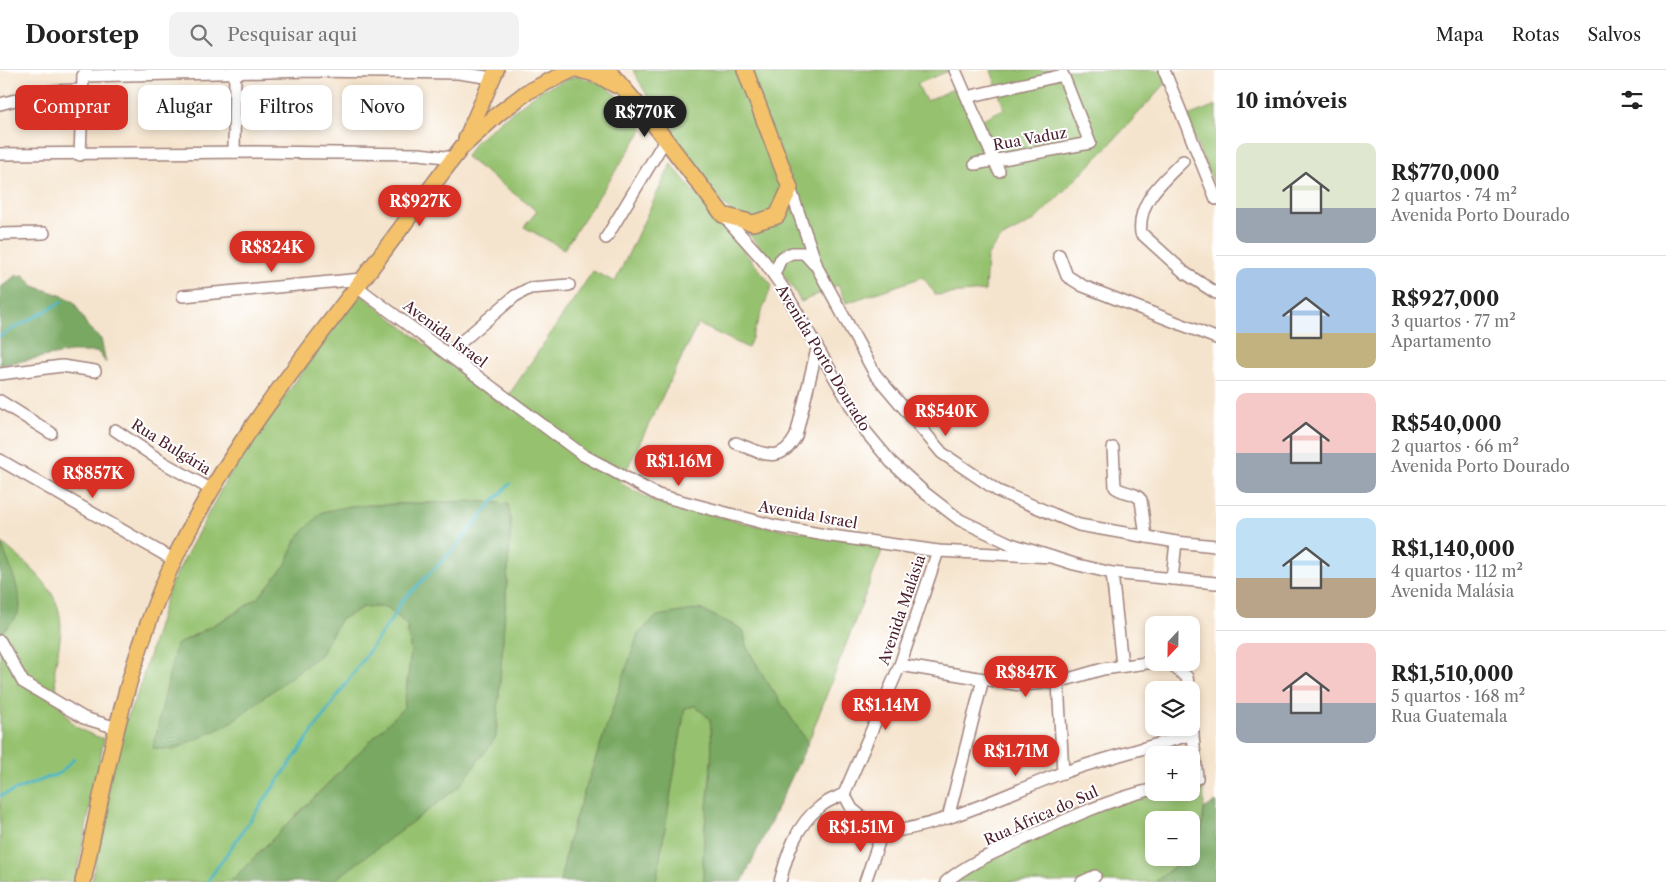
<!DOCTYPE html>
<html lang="pt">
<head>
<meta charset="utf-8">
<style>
	:root { --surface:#fff; --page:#f2f2f2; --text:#222; --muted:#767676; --line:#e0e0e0; --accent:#d93025 }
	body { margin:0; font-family:"Libre Caslon Text",serif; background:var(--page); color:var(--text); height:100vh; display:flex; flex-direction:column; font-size:19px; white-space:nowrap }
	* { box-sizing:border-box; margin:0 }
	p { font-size:16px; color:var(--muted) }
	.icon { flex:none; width:28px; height:28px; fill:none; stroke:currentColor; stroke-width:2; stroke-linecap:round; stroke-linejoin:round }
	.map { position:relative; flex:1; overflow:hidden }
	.sheet { display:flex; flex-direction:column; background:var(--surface); width:450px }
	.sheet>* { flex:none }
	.hud { position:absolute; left:15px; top:15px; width:475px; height:45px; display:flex; gap:10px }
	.needle { width:32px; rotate:202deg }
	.tools { position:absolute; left:1145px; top:546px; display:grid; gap:10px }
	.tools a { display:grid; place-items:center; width:55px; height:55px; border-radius:10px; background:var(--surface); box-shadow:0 2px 8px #0003; font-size:25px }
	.price { position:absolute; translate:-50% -42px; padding:0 11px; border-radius:18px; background:var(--accent); color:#fff; font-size:16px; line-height:32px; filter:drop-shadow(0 1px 2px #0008) }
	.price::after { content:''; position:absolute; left:50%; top:30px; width:15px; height:11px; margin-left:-8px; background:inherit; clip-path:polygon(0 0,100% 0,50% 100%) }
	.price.selected { background:#222; color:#fff }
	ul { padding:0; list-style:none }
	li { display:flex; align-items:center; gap:15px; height:125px; padding:0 20px }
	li+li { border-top:1px solid var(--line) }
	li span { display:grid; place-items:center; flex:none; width:140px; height:100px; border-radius:10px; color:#555 }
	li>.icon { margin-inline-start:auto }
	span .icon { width:60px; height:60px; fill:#fffc; stroke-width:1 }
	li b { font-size:21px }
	h2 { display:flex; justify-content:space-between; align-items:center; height:60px; padding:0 20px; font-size:21px }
	.tag { padding:0 18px; border-radius:10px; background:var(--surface); box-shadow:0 2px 8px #0003; font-size:18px; line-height:45px }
	.tag.selected { background:var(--accent); color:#fff }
	header { display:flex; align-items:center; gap:30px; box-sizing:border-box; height:70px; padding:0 25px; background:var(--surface); border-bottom:1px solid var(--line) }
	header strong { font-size:24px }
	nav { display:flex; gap:28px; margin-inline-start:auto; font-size:18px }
	.search { width:350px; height:45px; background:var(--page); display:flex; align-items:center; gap:12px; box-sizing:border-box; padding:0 18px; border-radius:10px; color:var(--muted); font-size:19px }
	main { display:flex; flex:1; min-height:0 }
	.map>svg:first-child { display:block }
	.green { fill:#96c270; stroke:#70704e }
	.forest { fill:#78a862; stroke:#616446 }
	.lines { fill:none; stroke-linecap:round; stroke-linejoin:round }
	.stream { stroke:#45b3c0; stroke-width:3 }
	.minor-casing { stroke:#a0827c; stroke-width:14 }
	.major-casing { stroke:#a0827c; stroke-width:18 }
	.minor { stroke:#fff; stroke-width:11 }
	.major { stroke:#f3c26a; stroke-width:15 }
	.labels { text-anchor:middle; stroke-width:4; stroke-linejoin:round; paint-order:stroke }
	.street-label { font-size:15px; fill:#4a1f2b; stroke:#fff }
</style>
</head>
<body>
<header>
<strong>Doorstep</strong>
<div class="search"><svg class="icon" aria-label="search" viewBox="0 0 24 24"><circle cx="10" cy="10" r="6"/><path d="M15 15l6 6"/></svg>Pesquisar aqui</div>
<nav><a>Mapa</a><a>Rotas</a><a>Salvos</a></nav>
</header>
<main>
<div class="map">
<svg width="1216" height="812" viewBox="0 0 1216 812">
	<rect width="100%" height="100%" fill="#fff"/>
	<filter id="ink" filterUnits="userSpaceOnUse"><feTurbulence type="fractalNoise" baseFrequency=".02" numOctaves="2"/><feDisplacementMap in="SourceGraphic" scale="10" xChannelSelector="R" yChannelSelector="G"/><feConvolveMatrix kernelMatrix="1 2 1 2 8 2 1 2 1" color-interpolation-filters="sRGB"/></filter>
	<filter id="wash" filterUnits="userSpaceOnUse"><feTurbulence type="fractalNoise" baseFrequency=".0096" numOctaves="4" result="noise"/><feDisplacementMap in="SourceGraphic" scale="20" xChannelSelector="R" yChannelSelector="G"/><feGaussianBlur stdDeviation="1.12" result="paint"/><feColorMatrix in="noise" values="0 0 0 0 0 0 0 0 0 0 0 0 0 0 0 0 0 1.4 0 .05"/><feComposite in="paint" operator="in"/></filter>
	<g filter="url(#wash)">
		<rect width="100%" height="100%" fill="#f5e4cd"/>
		<g class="green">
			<polygon points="633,0 951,0 917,14 926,31 958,17 978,51 1004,39 991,0 1164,0 1169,10 1101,84 1035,150 1003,167 994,176 987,187 985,221 936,225 923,207 846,233 838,215 801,232 791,215 674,74"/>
			<polygon points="576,6 604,14 629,37 643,59 564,179 524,157 537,141 466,87 474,73 508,45 541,20"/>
			<polygon points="1216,35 1216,118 1185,47"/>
			<polygon points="671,94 772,215 748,278 698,254 620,413 655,432 703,443 758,456 885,473 808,673 776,627 746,576 744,562 738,557 699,539 638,565 571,761 560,812 332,812 496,667 511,454 507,434 475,431 350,436 297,468 286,494 259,527 232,545 176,575 320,585 340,550 363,537 387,537 407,555 411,583 404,637 230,812 91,812 109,728 108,689 139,620 169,518 227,408 344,243 362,225 502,335 593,201 615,212"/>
			<path d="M1,472c21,18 51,40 58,69 5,19 -1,38 -4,57 -1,11 1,19 4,30 10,27 18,32 45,41l-29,143h-75v-249l14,-13 6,-14z"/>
			<path d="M695,636l15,13c7,54 -11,109 -6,163h-48l29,-174z"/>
			<path d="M1197,708l5,4c4,29 2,43 -11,70v-32h-37v38h31l-30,24h-204l20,-16 113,-54 70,-20h37v-12z"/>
		</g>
		<g class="forest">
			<polygon points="24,205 34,216 66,227 74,232 88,257 101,269 106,293 98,282 70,282 0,295 0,218 15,206"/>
			<polygon points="475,431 508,434 511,454 496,667 459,717 332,812 230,812 404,637 411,583 407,555 387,537 363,537 340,550 320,585 227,655 173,680 153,678 176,575 232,545 259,527 286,494 297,468 322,442 350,436"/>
			<path d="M0,471c6,14 20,49 20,64 0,12 -12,21 -20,28z"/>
			<path d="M699,539l39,18 6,5 2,14 18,31 44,66 -66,139h-38c-5,-54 13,-109 6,-163l-15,-13 -10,2 -29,174h-96l11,-51 67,-197 19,-18z"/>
			<polygon points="1216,732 1216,812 1155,812 1185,788 1191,788 1191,782 1201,762 1205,738"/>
		</g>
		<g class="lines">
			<g class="stream">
				<polyline points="0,266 62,232"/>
				<polyline points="0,726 60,703 74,689"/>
				<polyline points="207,812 395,544 400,533 455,478 494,430 510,414"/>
			</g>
		</g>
	</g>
	<g filter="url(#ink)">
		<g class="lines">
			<defs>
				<g id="minor">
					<polyline points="955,0 999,101"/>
					<polyline points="1164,0 1216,129"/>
					<polyline points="83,6 312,1 458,3 493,8"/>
					<polyline points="967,27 1063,5 1090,73 975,94"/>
					<polyline points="0,34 50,21 82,20"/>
					<polyline points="234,82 235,0"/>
					<polyline points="0,84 258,82 419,84 454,88"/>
					<polyline points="80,85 83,6 86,0"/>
					<path d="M1183,91c-20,20 -46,41 -42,72l44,40 31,20"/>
					<polyline points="790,118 818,199 875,304 942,383 998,421 1079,455 1176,472 1216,476"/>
					<polyline points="723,145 764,191 783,218 866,362 891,392 925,423 960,450 1011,474 1074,494 1112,503 1216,513"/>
					<polyline points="0,164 44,163"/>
					<polyline points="606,168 665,70"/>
					<polyline points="1059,185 1067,206 1083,216 1216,268"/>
					<polyline points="774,205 781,188 792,183 804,183 814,194"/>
					<polyline points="357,217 583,385 658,425 775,456 825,465 938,481 1052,487"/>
					<polyline points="183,226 362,209"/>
					<polyline points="447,284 515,226 530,218 569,215"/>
					<polyline points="0,304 62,296 95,301"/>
					<polyline points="0,331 51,363"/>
					<polyline points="115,360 164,393 212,420"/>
					<path d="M736,373c26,10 44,23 60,-7l21,-87"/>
					<path d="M1113,378l2,39c7,7 20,4 26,13l5,37"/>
					<polyline points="0,390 174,490"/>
					<polyline points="1112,503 1122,595"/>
					<polyline points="1172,509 1176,472"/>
					<polyline points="0,571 23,612 84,648 117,658"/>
					<polyline points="1158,592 1171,595 1187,607 1189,620"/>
					<polyline points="900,595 1020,615 1058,612 1103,599 1154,592"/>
					<polyline points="1058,612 1063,703"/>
					<polyline points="1191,645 1197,708 1191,710"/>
					<path d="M844,724l8,15 30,24c63,-7 121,-38 180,-60 43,-15 88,-26 131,-39"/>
					<polyline points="948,748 983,609"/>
					<path d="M780,812c7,-28 16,-57 40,-75 6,-6 16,-9 24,-13l56,-129 38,-114"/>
					<polyline points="865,812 882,763"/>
					<path d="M946,812c22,-19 50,-30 76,-42 43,-20 85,-40 132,-51"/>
					<polyline points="1082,812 1095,806"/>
				</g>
				<g id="major">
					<polyline points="580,0 598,5 615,15"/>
					<polyline points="608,0 649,48 723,145 753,153 777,146 790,118 745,0"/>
					<polyline points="466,69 496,0"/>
					<path d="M83,812c23,-110 44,-222 92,-324 45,-96 116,-186 181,-270 36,-47 70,-95 106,-141l36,-33 29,-22 45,-22"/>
				</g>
			</defs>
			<use href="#minor" class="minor-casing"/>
			<use href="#major" class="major-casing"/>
			<use href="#minor" class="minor"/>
			<use href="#major" class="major"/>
		</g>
	</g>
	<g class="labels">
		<g class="street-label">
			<text transform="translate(1030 69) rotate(-10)" y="5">Rua Vaduz</text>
			<text transform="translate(445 264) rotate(37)" y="5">Avenida Israel</text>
			<text transform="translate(823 288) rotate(59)" y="5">Avenida Porto Dourado</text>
			<text transform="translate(171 377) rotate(32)" y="5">Rua Bulgária</text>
			<text transform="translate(808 445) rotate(10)" y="5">Avenida Israel</text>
			<text transform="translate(902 540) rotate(-71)" y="5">Avenida Malásia</text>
			<text transform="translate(1041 746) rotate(-24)" y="5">Rua África do Sul</text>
		</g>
	</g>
</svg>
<div class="tools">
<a><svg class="needle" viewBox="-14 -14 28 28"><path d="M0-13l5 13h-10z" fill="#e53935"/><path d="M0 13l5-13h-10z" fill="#767676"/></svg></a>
<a><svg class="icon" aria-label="layers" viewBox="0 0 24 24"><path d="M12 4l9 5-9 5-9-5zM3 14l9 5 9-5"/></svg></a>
<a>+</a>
<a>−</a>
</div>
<b class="price selected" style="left:645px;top:68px">R$770K</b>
<b class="price" style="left:420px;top:157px">R$927K</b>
<b class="price" style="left:272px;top:203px">R$824K</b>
<b class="price" style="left:946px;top:367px">R$540K</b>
<b class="price" style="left:679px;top:417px">R$1.16M</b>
<b class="price" style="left:93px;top:429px">R$857K</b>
<b class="price" style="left:1026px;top:628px">R$847K</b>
<b class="price" style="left:886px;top:661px">R$1.14M</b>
<b class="price" style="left:1016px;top:707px">R$1.71M</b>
<b class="price" style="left:861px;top:783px">R$1.51M</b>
<div class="hud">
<a class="tag selected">Comprar</a>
<a class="tag">Alugar</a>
<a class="tag">Filtros</a>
<a class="tag">Novo</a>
</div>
</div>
<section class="sheet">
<h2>10 imóveis<svg class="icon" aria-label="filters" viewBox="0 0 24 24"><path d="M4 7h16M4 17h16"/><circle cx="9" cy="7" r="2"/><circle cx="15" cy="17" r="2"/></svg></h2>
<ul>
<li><span style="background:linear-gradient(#dfe7d0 65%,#9aa5b1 0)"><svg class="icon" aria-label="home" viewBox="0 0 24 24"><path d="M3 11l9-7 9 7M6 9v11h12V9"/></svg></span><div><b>R$770,000</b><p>2 quartos · 74 m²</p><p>Avenida Porto Dourado</p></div></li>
<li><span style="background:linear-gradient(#a9c7e8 65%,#c2b280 0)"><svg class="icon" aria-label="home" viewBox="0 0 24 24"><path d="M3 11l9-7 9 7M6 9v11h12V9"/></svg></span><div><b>R$927,000</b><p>3 quartos · 77 m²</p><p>Apartamento</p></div></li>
<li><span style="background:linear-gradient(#f6c9c9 60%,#9aa5b1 0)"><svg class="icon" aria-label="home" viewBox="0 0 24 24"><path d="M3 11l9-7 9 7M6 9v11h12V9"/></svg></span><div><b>R$540,000</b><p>2 quartos · 66 m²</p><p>Avenida Porto Dourado</p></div></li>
<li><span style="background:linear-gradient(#bfe0f5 60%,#b9a48a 0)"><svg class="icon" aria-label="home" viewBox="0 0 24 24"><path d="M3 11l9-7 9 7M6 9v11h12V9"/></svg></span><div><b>R$1,140,000</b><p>4 quartos · 112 m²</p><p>Avenida Malásia</p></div></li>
<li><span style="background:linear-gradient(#f6c9c9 60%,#9aa5b1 0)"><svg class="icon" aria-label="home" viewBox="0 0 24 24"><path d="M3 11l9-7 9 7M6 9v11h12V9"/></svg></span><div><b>R$1,510,000</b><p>5 quartos · 168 m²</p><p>Rua Guatemala</p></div></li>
</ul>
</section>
</main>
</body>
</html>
